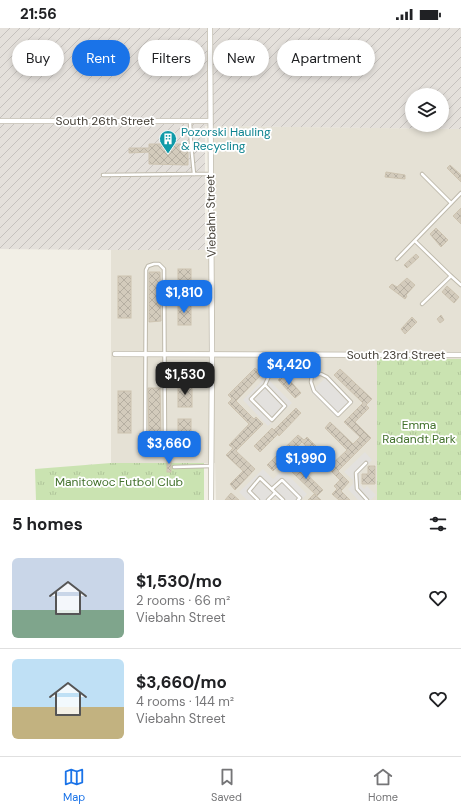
<!DOCTYPE html>
<html lang="en">
<head>
<meta charset="utf-8">
<style>
	:root { --surface:#fff; --page:#f2f2f2; --text:#202124; --muted:#757577; --line:#e0e0e0; --accent:#1a73e8 }
	body { margin:0; font-family:"DM Sans",sans-serif; background:var(--page); color:var(--text); height:100vh; display:flex; flex-direction:column; font-size:15px; white-space:nowrap }
	* { box-sizing:border-box; margin:0 }
	p { font-size:13px; color:var(--muted) }
	.icon { flex:none; width:22px; height:22px; fill:none; stroke:currentColor; stroke-width:2; stroke-linecap:round; stroke-linejoin:round }
	.map { position:relative; height:472px; overflow:hidden }
	.sheet { display:flex; flex-direction:column; background:var(--surface); flex:1 }
	.sheet>* { flex:none }
	.hud { position:absolute; left:12px; top:12px; width:437px; height:36px; display:flex; gap:8px }
	.buttons { position:absolute; left:405px; top:60px; display:grid; gap:8px }
	.buttons a { display:grid; place-items:center; width:44px; height:44px; border-radius:50%; background:var(--surface); box-shadow:0 2px 6px #0003; font-size:20px }
	.price { position:absolute; translate:-50% -34px; padding:0 9px; border-radius:8px; background:var(--accent); color:#fff; font-size:13px; line-height:26px; filter:drop-shadow(0 1px 2px #0008) }
	.price::after { content:''; position:absolute; left:50%; top:24px; width:12px; height:9px; margin-left:-6px; background:inherit; clip-path:polygon(0 0,100% 0,50% 100%) }
	.price.active { background:#222; color:#fff }
	ul { padding:0; list-style:none }
	li { display:flex; align-items:center; gap:12px; height:100px; padding:0 12px }
	li+li { border-top:1px solid var(--line) }
	li span { display:grid; place-items:center; flex:none; width:112px; height:80px; border-radius:6px; color:#555 }
	li>.icon { margin-inline-start:auto }
	span .icon { width:48px; height:48px; fill:#fffc; stroke-width:1 }
	li b { font-size:17px }
	h2 { display:flex; justify-content:space-between; align-items:center; height:48px; padding:0 12px; font-size:17px }
	.chip { padding:0 14px; border-radius:18px; background:var(--surface); box-shadow:0 2px 6px #0003; font-size:14px; line-height:36px }
	.chip.active { background:var(--accent); color:#fff }
	.status { display:flex; justify-content:space-between; align-items:center; height:28px; padding:0 20px; background:var(--surface); direction:ltr }
	.status svg { height:11px; fill:currentColor }
	.tab-bar { display:flex; justify-content:space-around; align-items:center; height:56px; border-top:1px solid var(--line); background:var(--surface); font-size:11px; color:var(--muted) }
	.tab-bar a { display:grid; justify-items:center; gap:2px }
	.tab-bar .active { color:var(--accent) }
	.map>svg:first-child { display:block }
	.residential { fill:#e5e1d5 }
	.industrial { fill:url(#industrial-furrows); fill-rule:evenodd }
	.grass { fill:url(#grass-tufts) }
	.pitch { fill:#cae3b1 }
	.parking { fill:#e3e1de }
	.building { fill:url(#building-cross-hatch); stroke:#cdc3b0 }
	.lines { fill:none; stroke-linecap:round; stroke-linejoin:round }
	.service-casing { stroke:#bfbaac; stroke-width:4.5 }
	.minor-casing { stroke:#bfbaac; stroke-width:6 }
	.service { stroke:#fff; stroke-width:2.5 }
	.minor { stroke:#fff; stroke-width:4.5 }
	.labels { text-anchor:middle; stroke-width:3.5; stroke-linejoin:round; paint-order:stroke }
	.street-label { font-size:12px; fill:#443f36; stroke:#fff }
	.culture-label { font-size:12px; fill:#0d838f; stroke:#fff; text-anchor:start }
	.park-label { font-size:12px; fill:#43722d; stroke:#fff }
</style>
</head>
<body>
<div class="status"><b>21:56</b><svg viewBox="0 0 49 12"><path d="M0 12V9h3v3zM5 12V6h3v6zM10 12V3h3v9zM15 12V0h3v12zM26 1h20v11H26zM47 4h2v5h-2z"/></svg></div>
<div class="map">
<svg width="461" height="472" viewBox="0 0 461 472">
	<defs>
		<pattern id="industrial-furrows" width="10" height="10" patternUnits="userSpaceOnUse"><rect width="10" height="10" fill="#e4e0db"/><path d="M-1 1l2-2M0 10L10 0M9 11l2-2" fill="none" stroke="#c5c1bd"/></pattern>
		<pattern id="grass-tufts" width="24" height="20" patternUnits="userSpaceOnUse"><rect width="24" height="20" fill="#cae3b1"/><path d="M3 7l-1-3M5 7V3M7 7l1-3M15 17l-1-3M17 17v-4M19 17l1-3" fill="none" stroke="#afc499"/></pattern>
		<pattern id="building-cross-hatch" width="8" height="8" patternUnits="userSpaceOnUse"><rect width="8" height="8" fill="#d3cbbc"/><path d="M0 0l8 8M0 8l8-8" fill="none" stroke="#b6afa2"/></pattern>
	</defs>
	<rect width="100%" height="100%" fill="#f2efe6"/>
	<polygon class="residential" points="214,98 461,101 461,472 216,472 215,435 111,435 111,222 214,222"/>
	<path class="industrial" d="M0,0h461v101l-256,-3v124h-94l-111,-1zM412,67h30v30h-30z"/>
	<g class="grass">
		<rect x="377" y="331" width="84" height="141"/>
		<polygon points="111,435 204,435 204,472 36,472 35,441"/>
	</g>
	<g class="pitch">
		<rect x="73" y="449" width="82" height="23"/>
		<polygon points="158,451 192,451 192,470 159,470"/>
	</g>
	<g class="parking">
		<polygon points="328,347 354,374 337,390 311,364"/>
		<polygon points="266,349 292,375 268,398 243,372"/>
		<polygon points="365,424 372,432 360,445 360,456 364,461 367,458 376,467 371,472 358,472 348,461 353,456 353,452 344,444"/>
		<polygon points="263,441 273,451 283,442 307,466 301,472 278,472 276,470 274,470 271,472 247,472 239,464"/>
	</g>
	<g class="building">
		<rect x="148" y="27" width="20" height="17"/>
		<polygon points="149,116 188,116 188,137 149,136 149,124 129,125 129,120 149,120"/>
		<polygon points="450,137 461,147 461,154 447,140"/>
		<polygon points="386,144 405,147 405,151 385,149"/>
		<polygon points="461,180 461,196 453,188"/>
		<polygon points="436,200 448,212 441,219 430,206"/>
		<polygon points="416,226 419,229 407,240 404,237"/>
		<rect x="178" y="241" width="13" height="22"/>
		<polygon points="149,244 160,244 161,293 149,294"/>
		<rect x="118" y="248" width="13" height="42"/>
		<polygon points="407,250 415,257 406,267 407,268 405,271 389,259 392,256 397,259"/>
		<polygon points="447,258 459,269 454,275 442,264"/>
		<rect x="178" y="276" width="13" height="21"/>
		<polygon points="441,287 444,292 440,295 437,291"/>
		<polygon points="412,289 417,294 405,306 401,301"/>
		<polygon points="255,340 262,346 236,373 254,391 256,389 263,396 236,423 255,441 235,462 230,456 243,443 226,427 233,420 229,417 249,396 228,375 232,371 228,367"/>
		<polygon points="340,341 372,371 366,377 369,380 355,394 371,410 338,443 349,454 341,463 350,472 339,472 332,466 337,461 334,458 340,452 328,440 347,422 325,400 330,394 353,416 360,409 344,394 363,375 334,347"/>
		<polygon points="284,346 301,365 295,370 278,352"/>
		<rect x="178" y="357" width="14" height="22"/>
		<polygon points="148,360 160,360 161,409 149,409"/>
		<rect x="118" y="363" width="13" height="42"/>
		<polygon points="296,380 301,385 279,408 278,406 260,424 254,418 272,400 274,402"/>
		<rect x="178" y="391" width="13" height="21"/>
		<polygon points="298,407 304,412 307,409 320,422 315,428 302,414 273,443 267,437"/>
		<rect x="167" y="430" width="4" height="14"/>
		<polygon points="296,436 323,462 317,468 290,442"/>
		<polygon points="368,438 375,438 375,456 362,456 362,446 368,446"/>
		<polygon points="231,465 239,472 225,472"/>
		<polygon points="314,466 321,472 308,472"/>
	</g>
	<g class="lines">
		<defs>
			<g id="service">
				<polyline points="190,93 191,116 194,146"/>
				<polyline points="422,146 451,175"/>
				<polyline points="103,147 194,146 210,146"/>
				<polyline points="415,213 451,248 461,257"/>
				<polyline points="397,231 461,165"/>
				<path d="M154,236h5l5,5 1,171c-7,8 -13,9 -20,0l1,-170 2,-4z"/>
				<polyline points="422,276 451,248"/>
				<polyline points="310,327 309,338 312,346 321,346 327,349 351,374 338,387 314,363 311,354 312,346"/>
				<polyline points="265,357 285,378 272,392 251,371 265,357 272,341 271,327"/>
				<polyline points="366,435 356,445 357,461 367,472"/>
				<polyline points="174,439 211,438"/>
				<polyline points="272,461 282,452 300,470 298,472"/>
				<polyline points="258,472 249,463 260,450 283,472"/>
				<polyline points="268,472 275,465"/>
			</g>
			<g id="minor">
				<polyline points="210,0 212,326 211,472"/>
				<polyline points="0,93 210,93"/>
				<polyline points="115,326 461,327"/>
			</g>
		</defs>
		<use href="#service" class="service-casing"/>
		<use href="#minor" class="minor-casing"/>
		<use href="#service" class="service"/>
		<use href="#minor" class="minor"/>
	</g>
	<defs>
		<symbol id="building-pin" viewBox="-11 -11 22 30"><path d="M0 17L-7.5 6A9.5 9.5 0 1 1 7.5 6Z" fill="#0f9aa8" stroke="#fff"/><path d="M-4-6H4V6H1V3H-1V6H-4ZM-2.5-4.3h1.7v1.8h-1.7ZM.8-4.3h1.7v1.8H.8ZM-2.5-1h1.7V.8h-1.7ZM.8-1h1.7V.8H.8Z" fill="#fff"/></symbol>
	</defs>
	<g fill-rule="evenodd">
		<use href="#building-pin" x="158" y="101" width="20" height="27"/>
	</g>
	<g class="labels">
		<g class="street-label">
			<text x="105" y="97">South 26th Street</text>
			<text transform="translate(211 188) rotate(-91)" y="4">Viebahn Street</text>
			<text x="396" y="331">South 23rd Street</text>
		</g>
		<g class="culture-label">
			<text x="181" y="108">Pozorski Hauling<tspan x="181" dy="14">&amp; Recycling</tspan></text>
		</g>
		<g class="park-label">
			<text x="419" y="401">Emma<tspan x="419" dy="14">Radandt Park</tspan></text>
			<text x="119" y="458">Manitowoc Futbol Club</text>
		</g>
	</g>
</svg>
<div class="buttons">
<a><svg class="icon" aria-label="layers" viewBox="0 0 24 24"><path d="M12 4l9 5-9 5-9-5zM3 14l9 5 9-5"/></svg></a>
</div>
<b class="price" style="left:184px;top:286px">$1,810</b>
<b class="price" style="left:289px;top:358px">$4,420</b>
<b class="price active" style="left:185px;top:368px">$1,530</b>
<b class="price" style="left:169px;top:437px">$3,660</b>
<b class="price" style="left:306px;top:452px">$1,990</b>
<div class="hud">
<a class="chip">Buy</a>
<a class="chip active">Rent</a>
<a class="chip">Filters</a>
<a class="chip">New</a>
<a class="chip">Apartment</a>
</div>
</div>
<section class="sheet">
<h2>5 homes<svg class="icon" aria-label="filters" viewBox="0 0 24 24"><path d="M4 7h16M4 17h16"/><circle cx="9" cy="7" r="2"/><circle cx="15" cy="17" r="2"/></svg></h2>
<ul>
<li><span style="background:linear-gradient(#c9d6e8 65%,#7fa58c 0)"><svg class="icon" aria-label="home" viewBox="0 0 24 24"><path d="M3 11l9-7 9 7M6 9v11h12V9"/></svg></span><div><b>$1,530/mo</b><p>2 rooms · 66 m²</p><p>Viebahn Street</p></div><svg class="icon" aria-label="heart" viewBox="0 0 24 24"><path d="M12 20l-8-8c-3-5 5-10 8-4 3-6 11-1 8 4z"/></svg></li>
<li><span style="background:linear-gradient(#bfe0f5 60%,#c2b280 0)"><svg class="icon" aria-label="home" viewBox="0 0 24 24"><path d="M3 11l9-7 9 7M6 9v11h12V9"/></svg></span><div><b>$3,660/mo</b><p>4 rooms · 144 m²</p><p>Viebahn Street</p></div><svg class="icon" aria-label="heart" viewBox="0 0 24 24"><path d="M12 20l-8-8c-3-5 5-10 8-4 3-6 11-1 8 4z"/></svg></li>
</ul>
</section>
<nav class="tab-bar">
<a class="active"><svg class="icon" aria-label="map" viewBox="0 0 24 24"><path d="M3 6l6-2 6 2 6-2v14l-6 2-6-2-6 2zM9 4v14M15 6v14"/></svg>Map</a>
<a><svg class="icon" aria-label="saved" viewBox="0 0 24 24"><path d="M7 4h10v16l-5-4-5 4z"/></svg>Saved</a>
<a><svg class="icon" aria-label="home" viewBox="0 0 24 24"><path d="M3 11l9-7 9 7M6 9v11h12V9"/></svg>Home</a>
</nav>
</body>
</html>
